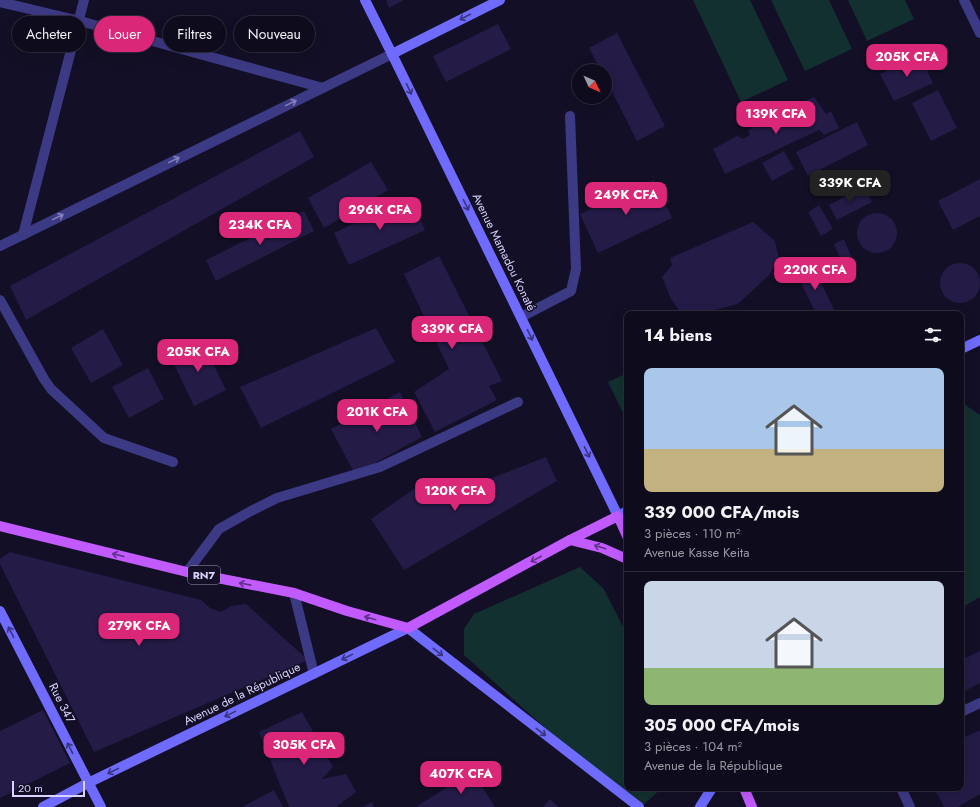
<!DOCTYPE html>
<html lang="fr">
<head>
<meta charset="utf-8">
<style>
	:root { --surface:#0e0b1c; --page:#1c1929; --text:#f1f3f6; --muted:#9b9ba3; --line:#2e2b3b; --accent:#db2777 }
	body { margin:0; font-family:Jost,sans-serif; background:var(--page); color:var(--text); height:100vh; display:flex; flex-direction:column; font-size:15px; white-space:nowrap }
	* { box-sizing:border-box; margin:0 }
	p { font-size:13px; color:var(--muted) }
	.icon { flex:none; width:22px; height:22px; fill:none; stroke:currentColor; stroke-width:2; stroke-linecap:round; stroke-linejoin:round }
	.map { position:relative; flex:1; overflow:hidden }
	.details { position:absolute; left:624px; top:311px; width:340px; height:480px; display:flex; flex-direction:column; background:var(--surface); border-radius:8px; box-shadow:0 4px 16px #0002,0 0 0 1px var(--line) }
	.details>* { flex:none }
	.banner { position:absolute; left:12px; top:16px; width:380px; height:36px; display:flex; gap:8px }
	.needle { width:26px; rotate:134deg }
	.controls { position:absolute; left:572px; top:64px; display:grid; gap:8px }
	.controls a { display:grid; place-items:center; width:40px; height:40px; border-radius:50%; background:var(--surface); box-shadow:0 4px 16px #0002,0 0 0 1px var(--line); font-size:20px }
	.scale { position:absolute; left:12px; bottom:10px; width:73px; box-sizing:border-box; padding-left:4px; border:2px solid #d9d4ff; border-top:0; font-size:11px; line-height:14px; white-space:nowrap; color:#d9d4ff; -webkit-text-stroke:3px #130f26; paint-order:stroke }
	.price { position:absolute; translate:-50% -34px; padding:0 9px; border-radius:8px; background:var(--accent); color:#fff; font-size:13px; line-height:26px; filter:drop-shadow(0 1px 2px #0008) }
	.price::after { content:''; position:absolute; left:50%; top:24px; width:12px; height:9px; margin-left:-6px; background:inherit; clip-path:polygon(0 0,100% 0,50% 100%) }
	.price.current { background:#222; color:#fff }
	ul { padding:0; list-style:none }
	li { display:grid; align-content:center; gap:8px; height:212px; padding:0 20px }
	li+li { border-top:1px solid var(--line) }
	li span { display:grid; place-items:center; height:124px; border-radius:8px; color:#555 }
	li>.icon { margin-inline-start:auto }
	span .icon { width:72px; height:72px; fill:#fffc; stroke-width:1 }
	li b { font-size:17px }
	h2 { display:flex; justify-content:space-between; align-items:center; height:48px; padding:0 20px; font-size:17px }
	.pill { padding:0 14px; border-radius:18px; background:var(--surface); box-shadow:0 4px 16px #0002,0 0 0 1px var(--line); font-size:14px; line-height:36px }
	.pill.current { background:var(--accent); color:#fff }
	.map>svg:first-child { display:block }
	.green { fill:#12302f }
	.building { fill:#241b47 }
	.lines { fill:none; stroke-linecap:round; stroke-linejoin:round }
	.lane { stroke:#3d3a85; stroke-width:10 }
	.street { stroke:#3d3a85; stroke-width:10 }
	.secondary { stroke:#6f6bff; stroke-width:10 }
	.primary { stroke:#c25bff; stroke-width:10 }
	.oneway { stroke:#38347d }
	.oneway2 { stroke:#837fbc }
	.oneway3 { stroke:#623188 }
	.labels { text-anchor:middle; stroke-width:3; stroke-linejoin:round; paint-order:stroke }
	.shield { fill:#130f26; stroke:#9e99be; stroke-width:1 }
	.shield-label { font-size:11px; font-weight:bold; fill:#d9d4ff }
	.street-label { font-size:12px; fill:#d9d4ff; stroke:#130f26 }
</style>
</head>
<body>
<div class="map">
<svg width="980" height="807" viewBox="0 0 980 807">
	<rect width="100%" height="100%" fill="#130f26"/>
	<g class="green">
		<polygon points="693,0 750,0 788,80 741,102"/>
		<polygon points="771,0 829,0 852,49 805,71"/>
		<polygon points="848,0 905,0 914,19 867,41"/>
		<polygon points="627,373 627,421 608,382"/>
		<polygon points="961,402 980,415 980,597 961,608"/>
		<polygon points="580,567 603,588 627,634 627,788 662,788 641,807 633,807 464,655 464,629 474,614"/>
	</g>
	<g class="building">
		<polygon points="386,0 404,0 389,8"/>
		<polygon points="498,24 511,49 446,82 433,56"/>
		<polygon points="617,33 665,126 637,141 605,78 605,71 601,71 589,48"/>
		<polygon points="920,55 933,83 894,101 880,74"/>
		<polygon points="938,90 957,128 931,141 912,103"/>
		<polygon points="814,97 826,114 831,111 839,128 824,135 819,130 725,174 713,149 737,136 743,139 750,135 748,130 774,117 779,121 786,119 783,111"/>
		<polygon points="857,122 868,145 808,176 796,152"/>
		<polygon points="300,131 314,157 26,320 10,286"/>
		<polygon points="784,151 794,169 772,181 762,163"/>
		<polygon points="371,162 388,190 324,228 308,198"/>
		<polygon points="980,179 980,216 953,230 938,201"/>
		<polygon points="654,180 672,218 598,253 580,214"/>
		<polygon points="864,187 872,202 837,220 829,205"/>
		<polygon points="410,196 425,230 349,265 334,233"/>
		<polygon points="819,205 833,229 821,236 808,212"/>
		<polygon points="304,211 314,231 216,281 206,260"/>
		<circle cx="877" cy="233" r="20"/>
		<polygon points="753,222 775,241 779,258 770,274 738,304 707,312 679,310 671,299 662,277 672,265 670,258"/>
		<polygon points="844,239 855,266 845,270 834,244"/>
		<polygon points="439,256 502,381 489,386 497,400 435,432 414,392 449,369 404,274"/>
		<circle cx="960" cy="283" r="20"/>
		<polygon points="812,264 836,314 816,314 796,272"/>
		<polygon points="869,310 877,310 887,314 860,314"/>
		<polygon points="376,328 395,362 261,428 240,387"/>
		<polygon points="103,329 123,365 91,383 71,348"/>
		<polygon points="202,341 226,390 194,406 170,356"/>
		<polygon points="148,368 164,399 129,418 112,387"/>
		<polygon points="400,392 422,437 355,474 331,429"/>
		<polygon points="546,457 557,481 404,570 371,519 421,484 430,502"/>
		<polygon points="10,552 201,600 210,608 221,612 231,606 246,604 308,660 94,752 0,564 0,559"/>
		<polygon points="980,651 980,683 961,693 961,660"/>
		<polygon points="43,710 70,763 0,798 0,731"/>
		<polygon points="302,712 333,767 322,779 346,774 356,792 336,807 289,807 259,732"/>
		<polygon points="980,730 980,794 958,807 944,807 934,788 961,788 961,739"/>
		<polygon points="472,771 495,807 416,807"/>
		<polygon points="274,790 283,807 242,807"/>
		<polygon points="550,799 559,807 543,807"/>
		<polygon points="372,802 374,807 362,807"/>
	</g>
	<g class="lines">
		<g class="lane">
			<polyline points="0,300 44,379 51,389 104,438 173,462"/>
			<polyline points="521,317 571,291 576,269 570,116"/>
			<polyline points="187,572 219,529 251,511 277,498 380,467 518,402"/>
			<polyline points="294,593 314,674"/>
			<polyline points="961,712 980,703"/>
			<polyline points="901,788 910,807"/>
		</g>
		<g class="street">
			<polyline points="964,0 980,33"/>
			<polyline points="0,2 80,21 323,88"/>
			<polyline points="23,235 84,0"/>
			<polyline points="0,246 392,54"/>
		</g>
		<g class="secondary">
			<polyline points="365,0 392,54 618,516 627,511"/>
			<polyline points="392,54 500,0"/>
			<polyline points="961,349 980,340"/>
			<polyline points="0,611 101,807"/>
			<polyline points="43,807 88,783 408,628 639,807"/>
			<polyline points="700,807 712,788"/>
		</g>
		<g class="primary">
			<polyline points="0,526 187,572 294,593 347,611 408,628 570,540 618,516 627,536"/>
			<polyline points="570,540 602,548 627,559"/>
			<polyline points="744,788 752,807"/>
		</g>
	</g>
	<defs><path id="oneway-shaft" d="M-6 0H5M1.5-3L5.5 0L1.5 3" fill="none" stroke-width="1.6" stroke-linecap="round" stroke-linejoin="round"/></defs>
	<g class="oneway">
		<use href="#oneway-shaft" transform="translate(465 17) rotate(153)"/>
		<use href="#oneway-shaft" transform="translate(409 89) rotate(64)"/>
		<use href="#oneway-shaft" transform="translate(466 205) rotate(64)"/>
		<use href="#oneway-shaft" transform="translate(530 335) rotate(64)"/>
		<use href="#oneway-shaft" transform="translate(587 452) rotate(64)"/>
		<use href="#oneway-shaft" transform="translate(11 632) rotate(-117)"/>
		<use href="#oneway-shaft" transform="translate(438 652) rotate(38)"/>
		<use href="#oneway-shaft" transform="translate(347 657) rotate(154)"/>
		<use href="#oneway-shaft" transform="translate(230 714) rotate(154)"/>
		<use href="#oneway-shaft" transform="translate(541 732) rotate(38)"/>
		<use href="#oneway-shaft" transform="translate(70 748) rotate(-117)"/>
		<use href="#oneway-shaft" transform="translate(113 771) rotate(154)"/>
	</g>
	<g class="oneway2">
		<use href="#oneway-shaft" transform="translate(291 103) rotate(-26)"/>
		<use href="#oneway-shaft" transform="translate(174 160) rotate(-26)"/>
		<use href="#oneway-shaft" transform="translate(58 217) rotate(-26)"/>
	</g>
	<g class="oneway3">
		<use href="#oneway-shaft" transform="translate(600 547) rotate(-162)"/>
		<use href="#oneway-shaft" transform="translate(118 555) rotate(-166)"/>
		<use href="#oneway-shaft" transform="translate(536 559) rotate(152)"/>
		<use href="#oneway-shaft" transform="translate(245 584) rotate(-169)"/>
		<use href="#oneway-shaft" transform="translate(370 618) rotate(-164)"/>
	</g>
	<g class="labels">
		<rect class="shield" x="188" y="566" width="32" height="18" rx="3"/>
		<g class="shield-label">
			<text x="204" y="579">RN7</text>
		</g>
		<g class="street-label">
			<text transform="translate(504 252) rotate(64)" y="4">Avenue Mamadou Konaté</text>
			<text transform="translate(242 694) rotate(-26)" y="4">Avenue de la République</text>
			<text transform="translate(62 703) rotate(63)" y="4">Rue 347</text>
		</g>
	</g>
</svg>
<div class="controls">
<a><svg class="needle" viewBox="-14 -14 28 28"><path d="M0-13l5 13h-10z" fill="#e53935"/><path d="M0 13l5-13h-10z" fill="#9b9ba3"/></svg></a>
</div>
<div class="scale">20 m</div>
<b class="price" style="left:907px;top:78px">205K CFA</b>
<b class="price" style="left:776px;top:135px">139K CFA</b>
<b class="price current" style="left:850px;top:204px">339K CFA</b>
<b class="price" style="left:626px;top:216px">249K CFA</b>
<b class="price" style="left:380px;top:231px">296K CFA</b>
<b class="price" style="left:260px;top:246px">234K CFA</b>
<b class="price" style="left:815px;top:291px">220K CFA</b>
<b class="price" style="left:452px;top:350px">339K CFA</b>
<b class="price" style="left:198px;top:373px">205K CFA</b>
<b class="price" style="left:377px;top:433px">201K CFA</b>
<b class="price" style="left:455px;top:512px">120K CFA</b>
<b class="price" style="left:139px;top:647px">279K CFA</b>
<b class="price" style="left:304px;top:766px">305K CFA</b>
<b class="price" style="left:461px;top:795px">407K CFA</b>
<div class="banner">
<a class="pill">Acheter</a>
<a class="pill current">Louer</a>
<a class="pill">Filtres</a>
<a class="pill">Nouveau</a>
</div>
<section class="details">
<h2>14 biens<svg class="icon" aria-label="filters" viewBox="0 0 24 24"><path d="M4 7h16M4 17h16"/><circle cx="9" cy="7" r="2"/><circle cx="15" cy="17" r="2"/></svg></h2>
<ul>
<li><span style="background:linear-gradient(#a9c7e8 65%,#c2b280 0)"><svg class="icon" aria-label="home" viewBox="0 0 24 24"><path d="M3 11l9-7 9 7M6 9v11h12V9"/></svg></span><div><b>339 000 CFA/mois</b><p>3 pièces · 110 m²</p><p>Avenue Kasse Keita</p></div></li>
<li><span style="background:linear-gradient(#c9d6e8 70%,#8fb573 0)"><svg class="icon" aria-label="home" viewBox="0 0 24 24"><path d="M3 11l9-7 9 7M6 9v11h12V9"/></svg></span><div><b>305 000 CFA/mois</b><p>3 pièces · 104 m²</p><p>Avenue de la République</p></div></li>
</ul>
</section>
</div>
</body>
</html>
